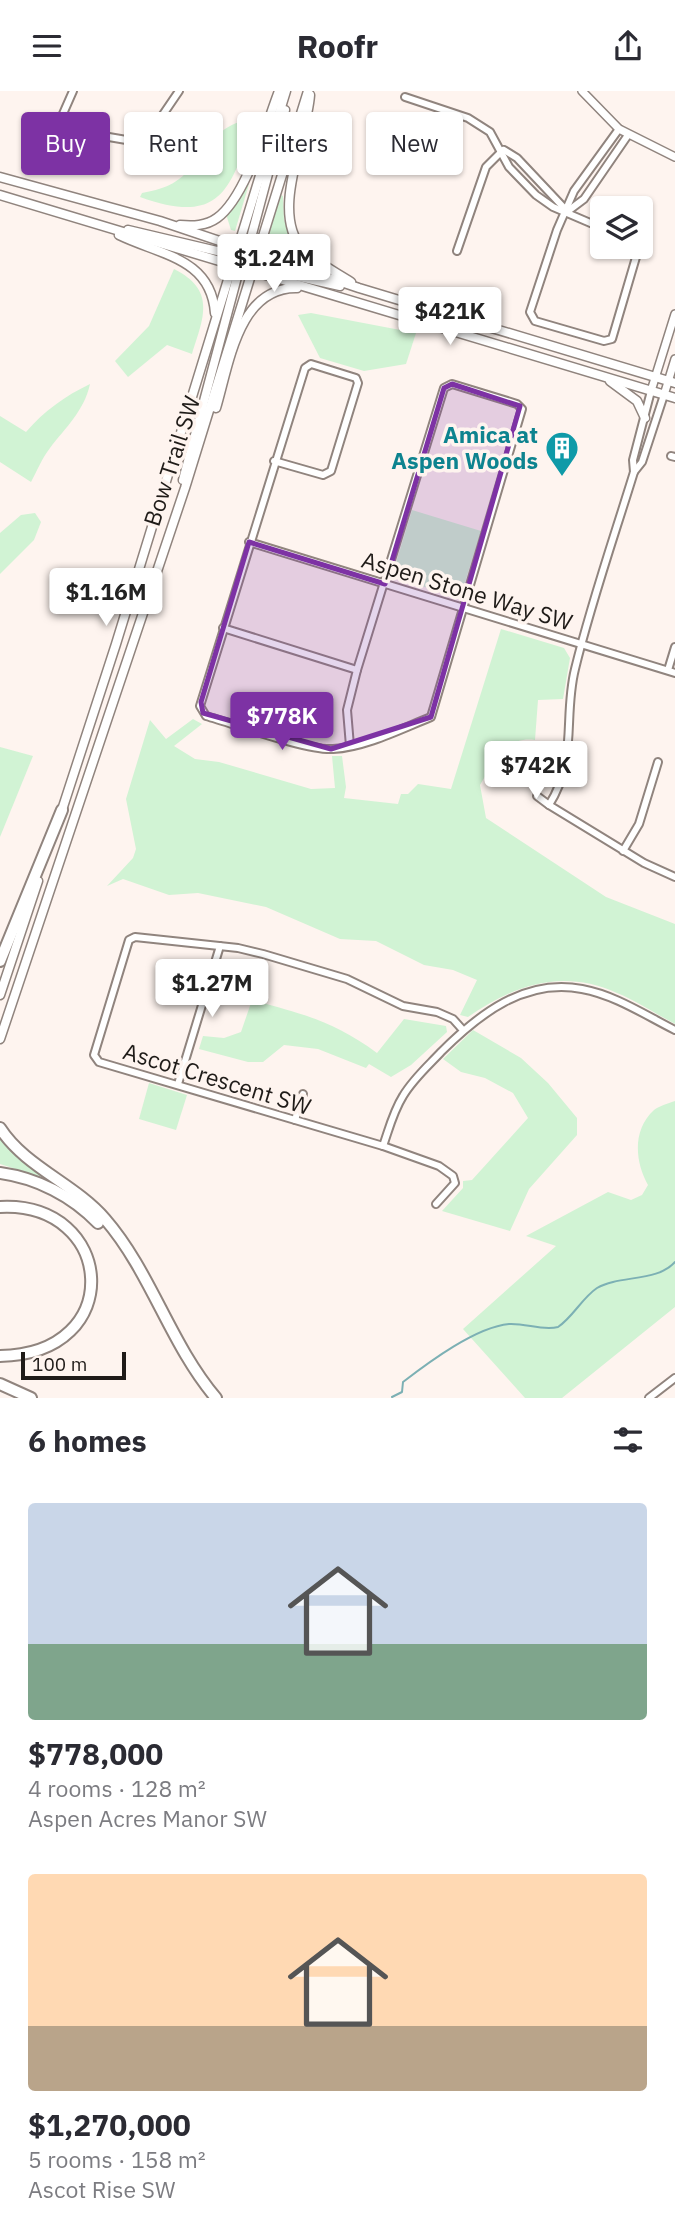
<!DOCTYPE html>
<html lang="en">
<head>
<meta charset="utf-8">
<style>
	:root { --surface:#fff; --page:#f2f2f3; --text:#2b2b33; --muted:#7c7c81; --accent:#7d32a4 }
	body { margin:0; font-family:"IBM Plex Sans",sans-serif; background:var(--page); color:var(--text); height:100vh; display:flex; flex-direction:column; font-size:26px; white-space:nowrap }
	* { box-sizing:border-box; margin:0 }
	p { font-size:23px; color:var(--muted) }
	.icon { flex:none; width:38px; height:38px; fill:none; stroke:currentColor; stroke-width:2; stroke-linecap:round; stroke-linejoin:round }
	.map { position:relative; height:1307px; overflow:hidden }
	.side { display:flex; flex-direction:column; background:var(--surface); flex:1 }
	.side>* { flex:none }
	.guide { position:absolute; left:21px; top:21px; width:634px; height:63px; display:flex; gap:14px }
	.tools { position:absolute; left:590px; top:105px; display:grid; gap:14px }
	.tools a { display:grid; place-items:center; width:63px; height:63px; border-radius:7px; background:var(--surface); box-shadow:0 2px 5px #0004; font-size:35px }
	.scale { position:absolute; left:21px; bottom:18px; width:105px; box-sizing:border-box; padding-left:7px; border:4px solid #1f1b18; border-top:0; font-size:19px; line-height:24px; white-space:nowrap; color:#1f1b18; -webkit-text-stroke:5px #fef4ef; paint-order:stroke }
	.price { position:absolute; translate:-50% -60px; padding:0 16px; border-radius:7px; background:#fff; color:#222; font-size:23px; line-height:46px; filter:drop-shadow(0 2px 4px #0008) }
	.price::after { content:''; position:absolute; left:50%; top:42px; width:21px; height:16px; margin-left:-10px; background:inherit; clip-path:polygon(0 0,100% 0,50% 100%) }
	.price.active { background:var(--accent); color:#fff }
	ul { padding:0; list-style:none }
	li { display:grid; align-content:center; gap:14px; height:371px; padding:0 28px }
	li span { display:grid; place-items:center; height:217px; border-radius:7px; color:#555 }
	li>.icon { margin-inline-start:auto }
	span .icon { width:126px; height:126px; fill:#fffc; stroke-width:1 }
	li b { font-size:30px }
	h2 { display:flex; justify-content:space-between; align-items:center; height:84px; padding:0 28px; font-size:30px }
	.tag { padding:0 24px; border-radius:7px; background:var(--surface); box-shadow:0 2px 5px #0004; font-size:24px; line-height:63px }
	.tag.active { background:var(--accent); color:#fff }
	header { display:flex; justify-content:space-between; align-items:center; height:91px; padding:0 28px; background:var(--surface); font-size:32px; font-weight:700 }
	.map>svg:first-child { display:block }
	.green { fill:#d1f3d4 }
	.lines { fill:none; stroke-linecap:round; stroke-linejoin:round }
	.stream { stroke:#7cb0b4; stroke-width:2 }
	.minor-casing { stroke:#90847e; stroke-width:10 }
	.tertiary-casing { stroke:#90847e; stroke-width:10 }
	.secondary-casing { stroke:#90847e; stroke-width:11 }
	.motorway-casing { stroke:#90847e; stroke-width:14 }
	.minor { stroke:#fff; stroke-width:6 }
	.tertiary { stroke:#fff; stroke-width:7 }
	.secondary { stroke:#fff; stroke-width:8 }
	.motorway { stroke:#fff; stroke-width:10 }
	.marked { fill:#7d32a4; fill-opacity:0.2; stroke:#7d32a4; stroke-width:5; stroke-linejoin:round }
	.labels { text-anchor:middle; stroke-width:7; stroke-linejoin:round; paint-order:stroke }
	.culture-label { font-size:23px; font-weight:bold; fill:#0d838f; stroke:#fef4ef; text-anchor:end }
	.street-label { font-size:23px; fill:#1f1b18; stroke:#fef4ef }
</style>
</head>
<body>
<header><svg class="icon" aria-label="menu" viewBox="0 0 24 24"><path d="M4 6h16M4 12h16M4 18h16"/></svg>Roofr<svg class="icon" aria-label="share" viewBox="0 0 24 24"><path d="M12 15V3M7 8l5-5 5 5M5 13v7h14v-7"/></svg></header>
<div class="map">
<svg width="675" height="1307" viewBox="0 0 675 1307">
	<rect width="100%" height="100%" fill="#fef4ef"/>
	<g class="green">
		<path d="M256,25c-25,68 -30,112 -116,81l2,-4c55,-9 46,-36 83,-64 8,-6 21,-9 31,-13z"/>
		<polygon points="246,91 249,93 235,140 231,139 226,123"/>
		<polygon points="280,104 283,105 284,129 291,147 283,156 266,150"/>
		<path d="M174,178c42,21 30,48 18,85l-25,-9 -39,32 -13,-16 34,-35z"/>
		<polygon points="311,222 416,242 406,273 364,280 320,267 298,224"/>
		<path d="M90,293c-6,27 -24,43 -40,64 -8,10 -13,23 -19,34l-31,-20v-46l26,16c18,-21 39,-36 64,-48z"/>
		<polygon points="412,419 481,440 463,498 452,504 398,488 394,478"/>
		<polygon points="35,422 41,431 34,449 0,483 0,442 21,424"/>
		<path d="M501,538l63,19 6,10 -7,41 -25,1 -3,40c-30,-4 -42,23 -55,45l6,33 120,79 69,27v100c-19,-10 -38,-23 -58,-31 -55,-25 -103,-8 -149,24l-8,-2 17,-35 -24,-10 -29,-5 -48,-24 -36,-2 -74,-32 -68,-14 -29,2 -46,-16 -16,7 26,-28 3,-9 -10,-50 24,-79 16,19 27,-20 9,5 -28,22 21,13 24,3 92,27 24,-1 -3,-32h10l4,31 -2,11 54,6 3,-10h7l10,-10 33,5z"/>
		<polygon points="0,656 33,665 0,746"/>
		<path d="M252,909c50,14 82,21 125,53l27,-34 42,7 1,6 -36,33 -20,12 -22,-13 -3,4 -48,-19 -34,-4 -21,17h-15l-49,-13 4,-13 21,2 17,-6z"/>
		<polygon points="473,939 521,967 548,992 577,1027 577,1044 529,1098 510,1140 442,1120 463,1097 463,1090 472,1089 528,1027 513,1002 485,987 461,981 443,968"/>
		<polygon points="149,992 187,1004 176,1039 139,1028"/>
		<path d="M675,1010v206l-113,91h-37l-62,-69 93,-83 -30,-10 82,-44 23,8 11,-5 6,-10c-13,-23 -16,-55 6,-75 5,-4 15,-7 21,-9z"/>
		<polygon points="0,1045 22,1069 50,1089 0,1073"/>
	</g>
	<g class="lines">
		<path class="stream" d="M392,1306l10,-5 1,-10c26,-20 73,-55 106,-58 17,-1 33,7 49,3 15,-10 24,-29 39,-39 22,-13 61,-6 78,-26"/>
		<defs>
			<g id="minor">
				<polyline points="73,0 62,25 68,39 138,51 147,47 179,0"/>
				<polyline points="405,6 468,27 490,41 509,76 536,104 553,116 602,137"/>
				<polyline points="619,38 574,100 557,139 530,221 535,230 604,250 612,248 639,156"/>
				<polyline points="504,59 517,67 566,119"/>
				<polyline points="568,120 584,108 628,44"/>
				<polyline points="457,160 486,76 503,59"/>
				<path d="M651,300l-18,69 1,12c-20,65 -43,131 -59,197 -12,48 3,90 -26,136l95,58 31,14"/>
				<polyline points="671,365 675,366"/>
				<path d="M274,370l49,14 8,-4 27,-88 -2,-5 -45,-14 -6,4 -105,338 6,10c29,8 101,35 127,33 33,-2 68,-20 98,-32l91,-308 -5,-5 -65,-20 -8,4 -87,282 -10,40 3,36"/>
				<polyline points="634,381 642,371 664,304"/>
				<polyline points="249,451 675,582"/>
				<polyline points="223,537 357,579"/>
				<polyline points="668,579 675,556"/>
				<polyline points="537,705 549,714"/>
				<polyline points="623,760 639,733 658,671"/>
				<polyline points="178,993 220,855"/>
				<polyline points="295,1029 303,1003"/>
				<path d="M383,1055c6,-17 10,-34 20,-50 10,-17 25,-30 38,-44 38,-38 84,-74 141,-63 33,6 63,26 93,41"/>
				<polyline points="436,1113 455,1092 453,1085 439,1075 383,1055 99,971 94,964 129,849 135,846 238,857 263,863 347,888 403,915 437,921 453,928 462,938"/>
				<polyline points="649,1307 675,1287"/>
			</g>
			<g id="tertiary">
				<polyline points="582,0 619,38 675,66"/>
				<polyline points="651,300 675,223"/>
				<polyline points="664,304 675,268"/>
			</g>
			<g id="secondary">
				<path d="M310,4c-3,43 -40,117 -8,153 15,15 32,23 49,34"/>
				<polyline points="0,86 160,130 359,197 675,292"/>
				<polyline points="0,104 675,307"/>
				<path d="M180,134c13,1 26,1 37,-7 29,-21 49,-93 62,-127"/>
				<polyline points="128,139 238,165"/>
				<path d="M119,144c41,20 92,23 96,78"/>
				<polyline points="237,172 340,195"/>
				<polyline points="248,176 248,158 285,19"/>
				<polyline points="610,290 637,310 645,327"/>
				<path d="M216,317c13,-43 22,-121 81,-120"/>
				<polyline points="183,389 241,171 237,156"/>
				<polyline points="61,722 116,553 286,0"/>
				<polyline points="0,904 38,790"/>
				<polyline points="0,948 185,397 308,0"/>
			</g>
			<g id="motorway">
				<polyline points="0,870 62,719"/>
				<path d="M0,1037c25,39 75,56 105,91 46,53 65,125 111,179"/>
				<path d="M0,1082c37,5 72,23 98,50"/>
				<path d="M0,1116c115,-6 128,147 0,149"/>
				<polyline points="0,1293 31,1307"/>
			</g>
		</defs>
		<use href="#minor" class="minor-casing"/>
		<use href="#tertiary" class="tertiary-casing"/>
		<use href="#secondary" class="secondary-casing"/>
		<use href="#motorway" class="motorway-casing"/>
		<use href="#minor" class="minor"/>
		<use href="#tertiary" class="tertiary"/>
		<use href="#secondary" class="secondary"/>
		<use href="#motorway" class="motorway"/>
	</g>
	<path class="marked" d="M452,293l68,22 -89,311 -100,32 -128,-36 -2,-11 48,-160 136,42 59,-196z"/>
	<defs>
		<symbol id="building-pin" viewBox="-11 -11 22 30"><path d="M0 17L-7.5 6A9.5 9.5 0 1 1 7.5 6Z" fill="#0f9aa8" stroke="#fef4ef"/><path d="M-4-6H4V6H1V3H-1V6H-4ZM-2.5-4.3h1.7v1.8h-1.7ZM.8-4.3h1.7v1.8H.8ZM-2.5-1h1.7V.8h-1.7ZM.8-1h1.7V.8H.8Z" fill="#fff"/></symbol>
	</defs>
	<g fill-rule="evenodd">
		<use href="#building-pin" x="543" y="338" width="38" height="52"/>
	</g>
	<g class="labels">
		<g class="culture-label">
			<text x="538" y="352">Amica at<tspan x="538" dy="26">Aspen Woods</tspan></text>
		</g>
		<g class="street-label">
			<text transform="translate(172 370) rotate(-72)" y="8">Bow Trail SW</text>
			<text transform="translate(467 500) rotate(17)" y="8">Aspen Stone Way SW</text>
			<text transform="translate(217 988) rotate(17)" y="8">Ascot Crescent SW</text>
		</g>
	</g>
</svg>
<div class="tools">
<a><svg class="icon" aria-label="layers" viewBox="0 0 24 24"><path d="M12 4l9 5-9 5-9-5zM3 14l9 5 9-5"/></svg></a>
</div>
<div class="scale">100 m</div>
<b class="price" style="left:274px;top:203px">$1.24M</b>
<b class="price" style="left:450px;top:256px">$421K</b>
<b class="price" style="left:106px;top:537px">$1.16M</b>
<b class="price active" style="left:282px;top:661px">$778K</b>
<b class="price" style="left:536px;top:710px">$742K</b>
<b class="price" style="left:212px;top:928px">$1.27M</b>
<div class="guide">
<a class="tag active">Buy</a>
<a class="tag">Rent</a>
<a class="tag">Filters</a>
<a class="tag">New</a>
</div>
</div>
<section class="side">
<h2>6 homes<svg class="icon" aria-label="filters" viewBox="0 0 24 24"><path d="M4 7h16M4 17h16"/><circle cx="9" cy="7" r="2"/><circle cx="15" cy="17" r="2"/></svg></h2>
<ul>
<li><span style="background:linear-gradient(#c9d6e8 65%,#7fa58c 0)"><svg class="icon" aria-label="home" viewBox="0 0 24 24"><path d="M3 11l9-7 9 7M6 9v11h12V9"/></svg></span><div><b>$778,000</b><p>4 rooms · 128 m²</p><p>Aspen Acres Manor SW</p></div></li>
<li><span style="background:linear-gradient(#ffd9b3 70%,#b9a48a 0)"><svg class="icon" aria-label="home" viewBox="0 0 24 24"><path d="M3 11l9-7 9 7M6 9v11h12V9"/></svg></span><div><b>$1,270,000</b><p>5 rooms · 158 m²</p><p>Ascot Rise SW</p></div></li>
</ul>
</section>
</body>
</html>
